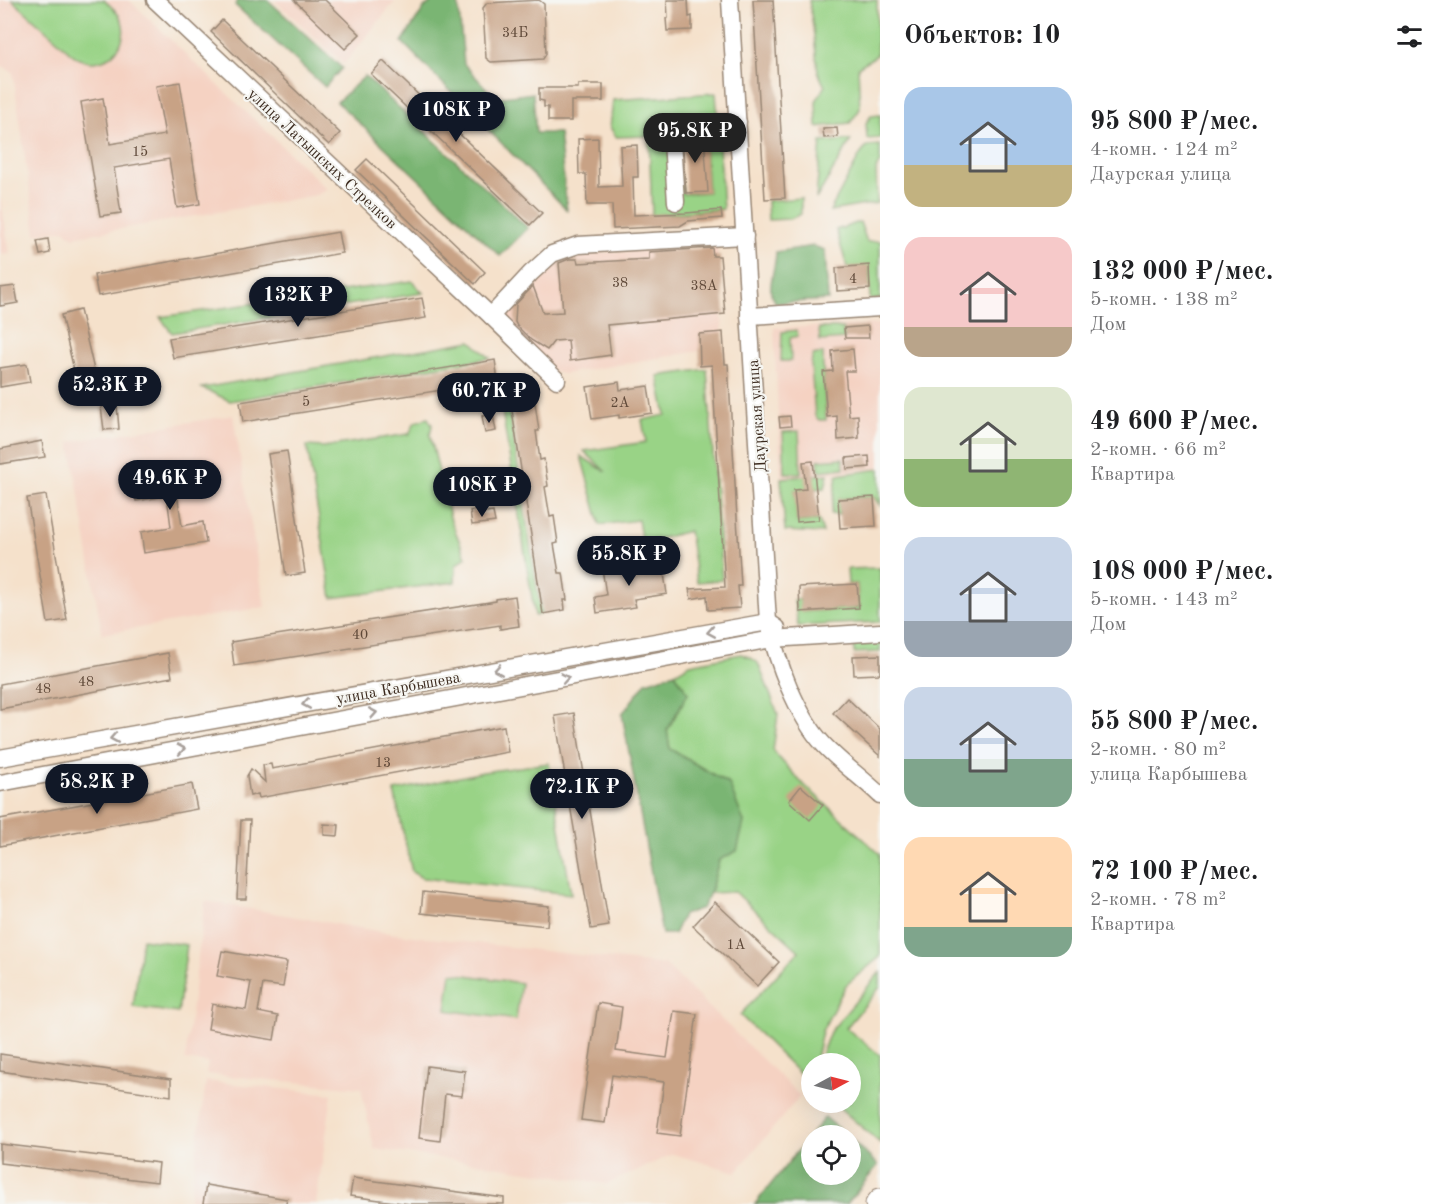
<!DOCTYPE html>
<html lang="ru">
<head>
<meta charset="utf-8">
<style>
	:root { --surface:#fff; --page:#f2f2f2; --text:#202124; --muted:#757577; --accent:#111827 }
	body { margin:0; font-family:"Old Standard TT",serif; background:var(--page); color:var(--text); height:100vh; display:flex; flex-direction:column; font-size:22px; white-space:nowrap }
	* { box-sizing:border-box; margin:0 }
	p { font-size:20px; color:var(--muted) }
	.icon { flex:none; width:33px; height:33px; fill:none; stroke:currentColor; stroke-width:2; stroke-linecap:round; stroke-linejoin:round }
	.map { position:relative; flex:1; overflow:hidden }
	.panel { display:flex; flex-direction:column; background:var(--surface); width:570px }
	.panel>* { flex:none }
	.needle { width:39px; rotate:83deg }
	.tools { position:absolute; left:801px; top:1053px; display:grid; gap:12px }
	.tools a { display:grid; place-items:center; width:60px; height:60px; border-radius:50%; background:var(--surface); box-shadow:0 6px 24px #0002; font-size:30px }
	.price { position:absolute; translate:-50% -51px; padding:0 14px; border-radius:21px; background:var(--accent); color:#fff; font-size:20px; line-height:39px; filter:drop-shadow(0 2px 3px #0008) }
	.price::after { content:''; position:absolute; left:50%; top:36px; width:18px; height:14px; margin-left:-9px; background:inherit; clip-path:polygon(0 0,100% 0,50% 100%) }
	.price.selected { background:#222; color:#fff }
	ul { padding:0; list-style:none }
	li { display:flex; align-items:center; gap:18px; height:150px; padding:0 24px }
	li span { display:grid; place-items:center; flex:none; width:168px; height:120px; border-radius:18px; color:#555 }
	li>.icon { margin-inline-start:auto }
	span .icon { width:72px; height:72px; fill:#fffc; stroke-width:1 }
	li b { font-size:26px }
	h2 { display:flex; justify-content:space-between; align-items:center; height:72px; padding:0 24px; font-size:26px }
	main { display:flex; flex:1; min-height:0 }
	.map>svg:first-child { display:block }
	.built { fill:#f5d2c2 }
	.green { fill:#99d386; stroke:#6a7e52; stroke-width:1.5 }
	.forest { fill:#7ab573; stroke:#5a7048; stroke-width:1.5 }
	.building { fill:#c8a285 }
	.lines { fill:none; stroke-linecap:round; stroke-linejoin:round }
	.minor-casing { stroke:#988674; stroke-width:19 }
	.major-casing { stroke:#988674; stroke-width:23 }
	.minor { stroke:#fff; stroke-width:16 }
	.major { stroke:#fff; stroke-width:21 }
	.oneway { stroke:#a79f9a }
	.labels { text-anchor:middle; stroke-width:4.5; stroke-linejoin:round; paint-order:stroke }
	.number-label { font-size:14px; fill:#5e4838 }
	.street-label { font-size:16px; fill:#3b2a1e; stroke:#f6f6f2 }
</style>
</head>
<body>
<main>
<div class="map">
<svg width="880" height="1204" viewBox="0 0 880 1204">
	<rect width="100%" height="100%" fill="#f6f6f2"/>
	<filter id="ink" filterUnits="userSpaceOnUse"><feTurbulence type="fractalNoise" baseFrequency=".0167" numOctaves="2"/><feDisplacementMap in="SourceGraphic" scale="12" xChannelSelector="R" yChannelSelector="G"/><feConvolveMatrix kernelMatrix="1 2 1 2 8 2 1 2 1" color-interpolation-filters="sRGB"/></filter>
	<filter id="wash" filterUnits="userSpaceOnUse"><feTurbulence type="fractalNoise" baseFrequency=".008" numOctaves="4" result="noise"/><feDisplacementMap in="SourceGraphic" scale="24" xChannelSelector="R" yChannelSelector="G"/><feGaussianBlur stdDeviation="1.35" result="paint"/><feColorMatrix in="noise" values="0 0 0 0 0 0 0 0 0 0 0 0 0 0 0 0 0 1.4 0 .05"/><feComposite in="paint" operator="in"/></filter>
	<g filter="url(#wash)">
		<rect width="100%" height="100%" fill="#f5e1cb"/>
		<g class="built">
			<polygon points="0,0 129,0 327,189 317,195 73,237 64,230 36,234 13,73 0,64"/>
			<polygon points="274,0 396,0 344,64"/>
			<polygon points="0,195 10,254 0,255"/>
			<polygon points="717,248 723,332 699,334 699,351 563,374 549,369 497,316 534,277 554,263 582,255 611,252"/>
			<polygon points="880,324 880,469 781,478 774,328"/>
			<polygon points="233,415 265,607 102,634 70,442"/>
			<polygon points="205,901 388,933 666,965 800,1096 736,1172 673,1154 607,1184 476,1163 374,1149 361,1088 206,1074 208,1063 185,1060"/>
			<polygon points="206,1081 332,1094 316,1204 189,1204"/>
		</g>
		<g class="green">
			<path d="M12,0h92c7,6 14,12 18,21 8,24 -16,48 -40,39 -10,-3 -17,-13 -25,-20 -15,-13 -30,-27 -45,-40z"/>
			<polygon points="809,0 877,0 877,55 858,67 860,109 850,123 817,127 816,101 825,87 818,72 813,27"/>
			<polygon points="716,93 718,121 670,124 683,194 708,192 704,130 718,129 723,209 652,215 649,136 616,137 610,127 613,100"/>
			<polygon points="880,115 880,138 867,139 866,123 871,116"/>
			<polygon points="851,140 816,199 821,142"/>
			<polygon points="880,145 880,162 876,169 877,203 830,211 860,155 867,146"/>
			<polygon points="801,198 801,214 790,219 768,220 767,201"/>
			<polygon points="860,222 867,242 880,241 880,299 870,300 869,266 847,267 836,230"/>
			<polygon points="412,281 423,293 172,333 160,317"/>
			<polygon points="819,328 843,328 844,339 820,341"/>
			<polygon points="797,330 798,336 790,338 791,361 781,361 782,332"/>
			<polygon points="471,341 490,358 230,401 202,388"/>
			<polygon points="823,353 823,369 826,420 819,420 815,416 811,364 813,355"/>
			<polygon points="707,369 722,580 697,582 689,531 642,543 638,520 600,525 581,456 606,472 584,451 646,442 642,420 666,415 658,376"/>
			<polygon points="507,397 541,614 535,616 500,398"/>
			<polygon points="428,418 432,425 430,435 451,521 466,557 456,565 455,582 332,598 307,446 323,447 409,434 415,422"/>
			<polygon points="799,431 801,473 785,473 783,432"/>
			<polygon points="843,458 844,468 819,471 818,460"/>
			<polygon points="880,469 880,506 874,497 839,499 839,515 831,514 837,475"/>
			<polygon points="828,474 825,488 795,490 797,522 819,520 823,533 785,531 781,478"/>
			<polygon points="880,568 880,622 798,626 794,600 800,599 801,612 859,608 857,584 848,584 847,569"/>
			<polygon points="880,642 880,652 854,653 854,643"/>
			<polygon points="741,654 751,658 758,663 778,714 773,751 800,781 880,854 880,957 846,985 822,1031 815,1063 812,1064 811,1073 805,1079 740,1015 799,951 735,892 710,893 719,859 729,784 670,749 667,731 688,693 675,673 690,664"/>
			<polygon points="549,763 571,894 422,878 412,872 394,791 483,772"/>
			<polygon points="142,939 187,945 178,1013 133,1007"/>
			<polygon points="880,972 880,987 846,1028 880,1055 880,1143 834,1103 850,1102 850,1064 818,1063 830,1032"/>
			<polygon points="451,973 521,983 516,1020 446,1010"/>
		</g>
		<g class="forest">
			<polygon points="237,0 268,0 342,68 325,87 235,5"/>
			<polygon points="435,0 458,0 464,64 495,98 533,93 536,133 559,133 567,210 402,42 424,8"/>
			<polygon points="365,76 528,228 500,256 337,102"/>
			<path d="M813,246l12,4 3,50 -52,3c-2,-4 -4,-6 -5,-10 -2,-11 5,-28 5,-41z"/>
			<polygon points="675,673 688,693 667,730 670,749 729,784 744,822 737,851 719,860 710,893 702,908 683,915 674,934 662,934 622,714 646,682"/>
			<polygon points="825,1117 846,1135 812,1136 812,1174 850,1174 851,1140 878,1165 847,1204 755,1204"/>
		</g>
		<g id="blocks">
			<g class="building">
				<polygon points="294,0 325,0 360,34 345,49"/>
				<polygon points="539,0 544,4 546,54 543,59 491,62 486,58 483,8 487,3"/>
				<polygon points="667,0 688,0 689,17 692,16 692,30 667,31 666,18 668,18"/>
				<polygon points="753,0 773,0 785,198 765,199"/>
				<polygon points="222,20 340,133 329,145 211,32"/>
				<polygon points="383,61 542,213 530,225 371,74"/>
				<polygon points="180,82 200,204 177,208 169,159 114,168 121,213 100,216 81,102 103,98 110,144 165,135 156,86"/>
				<polygon points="578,84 603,84 603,101 571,101 571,121 548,121 548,107 544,107 544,101 539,100 539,88 578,88"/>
				<polygon points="837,128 838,137 824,138 823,129"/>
				<polygon points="704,135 708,192 686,193 682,136"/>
				<polygon points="598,138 599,187 622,186 620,146 637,145 638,177 633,177 634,215 686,213 721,210 722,218 688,221 680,226 613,229 612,205 587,205 586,174 579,174 578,139"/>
				<polygon points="367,159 485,272 475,284 356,170"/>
				<polygon points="338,232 342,253 98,296 94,275"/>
				<polygon points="48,239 50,253 40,255 37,241"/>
				<polygon points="712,248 713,256 720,256 725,314 607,325 611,355 570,361 568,340 554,341 547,350 531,340 517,326 515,322 516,304 533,286 543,313 563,312 559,263 569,259 577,259 578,263 649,259 649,252"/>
				<polygon points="869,265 870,289 837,291 836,268"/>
				<polygon points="15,286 18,303 0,306 0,288"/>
				<polygon points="422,298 426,318 173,358 169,338"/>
				<polygon points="80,310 97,383 78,387 61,315"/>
				<polygon points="868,326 869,338 845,338 844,328"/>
				<polygon points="723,332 725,364 728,364 741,586 738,586 740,608 708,610 707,596 691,599 689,589 725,587 712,365 700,366 699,334"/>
				<polygon points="853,349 855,371 845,371 849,416 858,415 859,438 838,440 837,416 827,417 823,372 833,371 832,351"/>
				<polygon points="495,360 498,381 243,422 240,402"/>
				<polygon points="27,364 30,382 0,387 0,368"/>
				<polygon points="619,382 620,390 648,386 652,413 619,418 619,415 592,419 587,387"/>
				<polygon points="529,394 531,403 535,403 539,431 536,431 540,460 544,459 548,486 545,487 550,517 554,516 558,543 554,544 559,573 563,573 567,600 564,600 565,610 543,614 510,397"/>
				<polygon points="117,405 119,429 104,430 101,407"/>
				<polygon points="493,415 496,431 485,433 482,416"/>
				<polygon points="790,416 791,426 780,427 779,417"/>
				<polygon points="42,441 45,457 0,464 0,449"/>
				<polygon points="287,451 305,573 286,576 268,454"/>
				<polygon points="869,456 870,467 847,469 846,458"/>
				<polygon points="813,461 819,520 797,522 794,490 806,489 803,462"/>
				<polygon points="195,470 198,491 177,494 182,526 203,522 206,543 144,553 141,532 171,527 167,496 136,501 133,480"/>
				<polygon points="46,495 67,620 48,623 27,498"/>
				<polygon points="874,497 876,526 840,528 838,499"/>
				<polygon points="479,510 480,514 493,512 495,522 472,525 470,511"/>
				<polygon points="634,563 635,571 663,567 667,594 634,599 636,607 597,613 595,597 606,595 602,568"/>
				<polygon points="857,584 859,608 800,612 799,587"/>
				<polygon points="515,596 519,626 500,629 500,625 234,666 231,642 496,601 496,599"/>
				<polygon points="168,653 172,677 0,709 0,684"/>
				<polygon points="880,655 880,674 854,675 853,656"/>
				<polygon points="847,698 880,729 880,756 833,713"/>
				<polygon points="574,713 609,926 591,929 555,716"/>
				<polygon points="504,726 508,752 259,798 258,794 250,796 247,776 251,769 265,782 263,765 271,764 272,769"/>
				<polygon points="192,784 197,809 0,846 0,819"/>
				<polygon points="801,786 823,805 810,820 789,801"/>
				<polygon points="241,820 250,820 246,899 237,899"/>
				<polygon points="324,824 339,825 338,836 324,835"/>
				<polygon points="423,892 549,906 547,926 421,913"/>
				<polygon points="715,902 779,962 757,986 693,926"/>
				<polygon points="222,951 287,962 283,987 263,984 258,1012 278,1016 274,1040 208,1029 212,1004 246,1010 251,982 217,976"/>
				<polygon points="598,1003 622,1007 616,1051 667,1058 674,1011 697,1014 680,1136 657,1133 664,1082 612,1075 605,1123 581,1120"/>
				<polygon points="0,1054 171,1079 171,1096 0,1071"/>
				<polygon points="427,1066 465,1071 462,1096 445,1094 440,1141 419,1138"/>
				<polygon points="0,1144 159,1163 157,1182 0,1163"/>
				<polygon points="353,1178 504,1198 504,1204 410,1204 350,1196"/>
				<polygon points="206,1185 287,1199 286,1204 203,1204"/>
			</g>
		</g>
	</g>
	<g filter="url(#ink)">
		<use href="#blocks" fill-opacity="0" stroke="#988674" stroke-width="1.5"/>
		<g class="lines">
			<defs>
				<g id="minor">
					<polyline points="155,0 491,316 557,380"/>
					<path d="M730,0l38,622c9,39 28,93 56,123 17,18 38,33 56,50"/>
					<polyline points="676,202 671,126 738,122"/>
					<polyline points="491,316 531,273 552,254 578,245 745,236"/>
					<polyline points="749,316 880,308"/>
					<polyline points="0,758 768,622 777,628"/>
					<polyline points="0,783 772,639 880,632"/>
				</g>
				<polyline id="major" points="876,1204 880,1199"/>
			</defs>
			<use href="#minor" class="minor-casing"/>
			<use href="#major" class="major-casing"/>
			<use href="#minor" class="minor"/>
			<use href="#major" class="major"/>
		</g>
		<defs><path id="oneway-chevron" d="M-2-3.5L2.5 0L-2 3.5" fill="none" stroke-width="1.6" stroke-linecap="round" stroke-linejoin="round" transform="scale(1.5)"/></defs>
		<g class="oneway">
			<use href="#oneway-chevron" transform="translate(711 632) rotate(170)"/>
			<use href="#oneway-chevron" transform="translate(498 670) rotate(170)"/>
			<use href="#oneway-chevron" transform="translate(565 678) rotate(-10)"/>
			<use href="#oneway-chevron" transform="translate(306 704) rotate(170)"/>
			<use href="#oneway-chevron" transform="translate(373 713) rotate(-10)"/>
			<use href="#oneway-chevron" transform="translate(114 738) rotate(170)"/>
			<use href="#oneway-chevron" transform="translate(181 749) rotate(-10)"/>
		</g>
	</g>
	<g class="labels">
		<g class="number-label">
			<text x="515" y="37">34Б</text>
			<text x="140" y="156">15</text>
			<text x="853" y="283">4</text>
			<text x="620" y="287">38</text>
			<text x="704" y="290">38А</text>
			<text x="306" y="406">5</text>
			<text x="620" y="407">2А</text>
			<text x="360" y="639">40</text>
			<text x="86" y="686">48</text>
			<text x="43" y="693">48</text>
			<text x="383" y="767">13</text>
			<text x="736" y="949">1А</text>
		</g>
		<g class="street-label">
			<text transform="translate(323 158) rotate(43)" y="6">улица Латышских Стрелков</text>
			<text transform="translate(756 416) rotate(-94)" y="6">Даурская улица</text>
			<text transform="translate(398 687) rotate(-10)" y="6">улица Карбышева</text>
		</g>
	</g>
</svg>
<div class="tools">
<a><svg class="needle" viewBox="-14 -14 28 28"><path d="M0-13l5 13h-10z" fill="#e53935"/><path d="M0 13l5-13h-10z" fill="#757577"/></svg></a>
<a><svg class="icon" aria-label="locate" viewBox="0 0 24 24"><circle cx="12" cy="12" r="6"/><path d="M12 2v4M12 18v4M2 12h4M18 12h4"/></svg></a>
</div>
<b class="price" style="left:456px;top:143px">108K ₽</b>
<b class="price selected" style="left:695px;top:164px">95.8K ₽</b>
<b class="price" style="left:298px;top:328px">132K ₽</b>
<b class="price" style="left:110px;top:418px">52.3K ₽</b>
<b class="price" style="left:489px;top:424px">60.7K ₽</b>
<b class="price" style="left:170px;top:511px">49.6K ₽</b>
<b class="price" style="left:482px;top:518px">108K ₽</b>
<b class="price" style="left:629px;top:587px">55.8K ₽</b>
<b class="price" style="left:97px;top:815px">58.2K ₽</b>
<b class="price" style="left:582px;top:820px">72.1K ₽</b>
</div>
<section class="panel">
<h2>Объектов: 10<svg class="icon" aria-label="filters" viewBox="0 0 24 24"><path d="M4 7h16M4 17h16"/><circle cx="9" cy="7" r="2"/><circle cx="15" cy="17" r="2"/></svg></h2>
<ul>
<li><span style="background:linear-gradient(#a9c7e8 65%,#c2b280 0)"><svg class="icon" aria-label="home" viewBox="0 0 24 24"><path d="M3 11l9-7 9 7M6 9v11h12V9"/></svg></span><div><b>95 800 ₽/мес.</b><p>4-комн. · 124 m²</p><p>Даурская улица</p></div></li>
<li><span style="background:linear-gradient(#f6c9c9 75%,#b9a48a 0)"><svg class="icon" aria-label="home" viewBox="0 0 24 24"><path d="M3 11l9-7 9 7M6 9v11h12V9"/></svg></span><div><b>132 000 ₽/мес.</b><p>5-комн. · 138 m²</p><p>Дом</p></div></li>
<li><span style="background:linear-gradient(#dfe7d0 60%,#8fb573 0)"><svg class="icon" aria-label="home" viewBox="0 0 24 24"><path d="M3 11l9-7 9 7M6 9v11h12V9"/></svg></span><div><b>49 600 ₽/мес.</b><p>2-комн. · 66 m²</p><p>Квартира</p></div></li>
<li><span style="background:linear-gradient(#c9d6e8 70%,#9aa5b1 0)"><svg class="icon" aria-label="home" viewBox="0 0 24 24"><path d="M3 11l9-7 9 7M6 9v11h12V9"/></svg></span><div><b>108 000 ₽/мес.</b><p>5-комн. · 143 m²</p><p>Дом</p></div></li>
<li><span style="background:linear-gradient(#c9d6e8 60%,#7fa58c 0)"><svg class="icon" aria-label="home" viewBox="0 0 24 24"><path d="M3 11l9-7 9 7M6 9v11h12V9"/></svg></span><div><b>55 800 ₽/мес.</b><p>2-комн. · 80 m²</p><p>улица Карбышева</p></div></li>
<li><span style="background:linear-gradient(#ffd9b3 75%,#7fa58c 0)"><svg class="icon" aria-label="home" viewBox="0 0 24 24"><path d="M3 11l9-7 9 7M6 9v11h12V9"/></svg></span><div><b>72 100 ₽/мес.</b><p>2-комн. · 78 m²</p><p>Квартира</p></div></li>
</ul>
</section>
</main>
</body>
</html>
